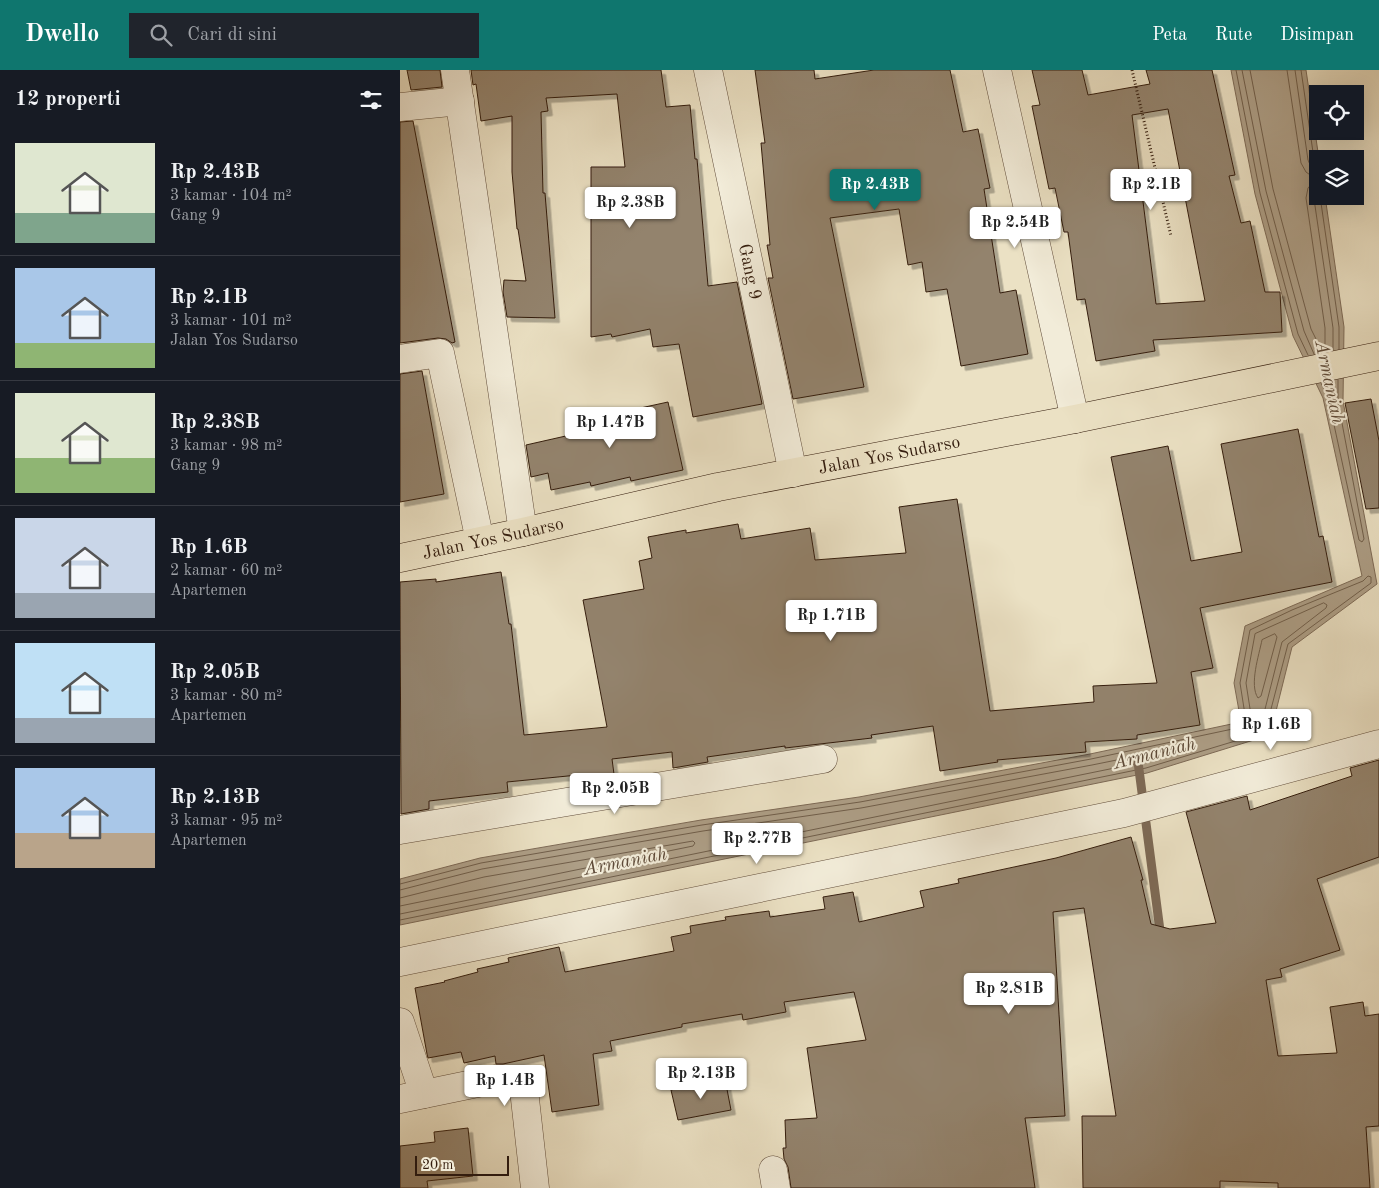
<!DOCTYPE html>
<html lang="id">
<head>
<meta charset="utf-8">
<style>
	:root { --surface:#171b24; --page:#20242c; --text:#f1f3f6; --muted:#9ea1a6; --line:#363941; --accent:#0f766e }
	body { margin:0; font-family:"Old Standard TT",serif; background:var(--page); color:var(--text); height:100vh; display:flex; flex-direction:column; font-size:19px; white-space:nowrap }
	* { box-sizing:border-box; margin:0 }
	p { font-size:16px; color:var(--muted) }
	.icon { flex:none; width:28px; height:28px; fill:none; stroke:currentColor; stroke-width:2; stroke-linecap:round; stroke-linejoin:round }
	.map { position:relative; flex:1; overflow:hidden }
	.details { display:flex; flex-direction:column; background:var(--surface); width:400px }
	.details>* { flex:none }
	.fabs { position:absolute; left:909px; top:15px; display:grid; gap:10px }
	.fabs a { display:grid; place-items:center; width:55px; height:55px; border-radius:0px; background:var(--surface); box-shadow:0 5px 20px #0002; font-size:25px }
	.scale { position:absolute; left:15px; bottom:12px; width:94px; box-sizing:border-box; padding-left:5px; border:2px solid #341d0e; border-top:0; font-size:14px; line-height:18px; white-space:nowrap; color:#341d0e; -webkit-text-stroke:4px #f2ecd9; paint-order:stroke }
	.price { position:absolute; translate:-50% -42px; padding:0 11px; border-radius:5px; background:#fff; color:#222; font-size:16px; line-height:32px; filter:drop-shadow(0 1px 2px #0008) }
	.price::after { content:''; position:absolute; left:50%; top:30px; width:15px; height:11px; margin-left:-8px; background:inherit; clip-path:polygon(0 0,100% 0,50% 100%) }
	.price.selected { background:var(--accent); color:#fff }
	ul { padding:0; list-style:none }
	li { display:flex; align-items:center; gap:15px; height:125px; padding:0 15px }
	li+li { border-top:1px solid var(--line) }
	li span { display:grid; place-items:center; flex:none; width:140px; height:100px; border-radius:0px; color:#555 }
	li>.icon { margin-inline-start:auto }
	span .icon { width:60px; height:60px; fill:#fffc; stroke-width:1 }
	li b { font-size:21px }
	h2 { display:flex; justify-content:space-between; align-items:center; height:60px; padding:0 15px; font-size:21px }
	header { display:flex; align-items:center; gap:30px; box-sizing:border-box; height:70px; padding:0 25px; background:var(--accent); color:#fff }
	header strong { font-size:24px }
	nav { display:flex; gap:28px; margin-inline-start:auto; font-size:18px }
	.search { width:350px; height:45px; background:var(--page); display:flex; align-items:center; gap:12px; box-sizing:border-box; padding:0 18px; border-radius:0px; color:var(--muted); font-size:19px }
	main { display:flex; flex:1; min-height:0 }
	.map>svg:first-child { display:block }
	.water { fill:#ad9e86; stroke:#7d6a56 }
	.lines { fill:none; stroke-linecap:round; stroke-linejoin:round }
	.shore { stroke:#705e4a; stroke-width:1 }
	.stream { stroke:#7d6a56; stroke-width:9 }
	.building { fill:#93836d; stroke:#341d0e; fill-rule:evenodd; filter:url(#shadow) }
	.minor-casing { stroke:#624e3c; stroke-width:29 }
	.highway-casing { stroke:#341d0e; stroke-width:29 }
	.path { stroke:#341d0e; stroke-width:3; stroke-dasharray:1 2.5; stroke-linecap:butt }
	.minor { stroke:#f2ecd9; stroke-width:28 }
	.highway { stroke:#ebe1c4; stroke-width:28 }
	.labels { text-anchor:middle; stroke-width:4.5; stroke-linejoin:round; paint-order:stroke }
	.street-label { font-size:18px; fill:#341d0e; stroke:#f2ecd9 }
	.water-label { font-size:19px; font-style:italic; fill:#5e4a38; stroke:#f2ecd9 }
</style>
</head>
<body>
<header>
<strong>Dwello</strong>
<div class="search"><svg class="icon" aria-label="search" viewBox="0 0 24 24"><circle cx="10" cy="10" r="6"/><path d="M15 15l6 6"/></svg>Cari di sini</div>
<nav><a>Peta</a><a>Rute</a><a>Disimpan</a></nav>
</header>
<main>
<section class="details">
<h2>12 properti<svg class="icon" aria-label="filters" viewBox="0 0 24 24"><path d="M4 7h16M4 17h16"/><circle cx="9" cy="7" r="2"/><circle cx="15" cy="17" r="2"/></svg></h2>
<ul>
<li><span style="background:linear-gradient(#dfe7d0 70%,#7fa58c 0)"><svg class="icon" aria-label="home" viewBox="0 0 24 24"><path d="M3 11l9-7 9 7M6 9v11h12V9"/></svg></span><div><b>Rp 2.43B</b><p>3 kamar · 104 m²</p><p>Gang 9</p></div></li>
<li><span style="background:linear-gradient(#a9c7e8 75%,#8fb573 0)"><svg class="icon" aria-label="home" viewBox="0 0 24 24"><path d="M3 11l9-7 9 7M6 9v11h12V9"/></svg></span><div><b>Rp 2.1B</b><p>3 kamar · 101 m²</p><p>Jalan Yos Sudarso</p></div></li>
<li><span style="background:linear-gradient(#dfe7d0 65%,#8fb573 0)"><svg class="icon" aria-label="home" viewBox="0 0 24 24"><path d="M3 11l9-7 9 7M6 9v11h12V9"/></svg></span><div><b>Rp 2.38B</b><p>3 kamar · 98 m²</p><p>Gang 9</p></div></li>
<li><span style="background:linear-gradient(#c9d6e8 75%,#9aa5b1 0)"><svg class="icon" aria-label="home" viewBox="0 0 24 24"><path d="M3 11l9-7 9 7M6 9v11h12V9"/></svg></span><div><b>Rp 1.6B</b><p>2 kamar · 60 m²</p><p>Apartemen</p></div></li>
<li><span style="background:linear-gradient(#bfe0f5 75%,#9aa5b1 0)"><svg class="icon" aria-label="home" viewBox="0 0 24 24"><path d="M3 11l9-7 9 7M6 9v11h12V9"/></svg></span><div><b>Rp 2.05B</b><p>3 kamar · 80 m²</p><p>Apartemen</p></div></li>
<li><span style="background:linear-gradient(#a9c7e8 65%,#b9a48a 0)"><svg class="icon" aria-label="home" viewBox="0 0 24 24"><path d="M3 11l9-7 9 7M6 9v11h12V9"/></svg></span><div><b>Rp 2.13B</b><p>3 kamar · 95 m²</p><p>Apartemen</p></div></li>
</ul>
</section>
<div class="map">
<svg width="979" height="1118" viewBox="0 0 979 1118">
	<defs>
		<filter id="shadow"><feDropShadow dx="4.5" dy="4.5" stdDeviation="0" flood-color="#0004"/></filter>
	</defs>
	<rect width="100%" height="100%" fill="#ebe1c4"/>
	<filter id="stains"><feTurbulence type="fractalNoise" baseFrequency=".004" numOctaves="4"/><feColorMatrix values="0 0 0 0 .2 0 0 0 0 .09 0 0 0 0 .02 0 0 0 .5 -.17"/></filter>
	<radialGradient id="worn" r=".72"><stop offset=".6" stop-color="#630" stop-opacity="0"/><stop offset="1" stop-color="#630" stop-opacity=".3"/></radialGradient>
	<polygon class="water" points="831,0 906,0 919,89 918,89 918,126 925,126 944,257 943,331 977,514 892,577 870,665 747,703 0,855 0,809 80,788 301,750 459,727 690,684 841,652 834,613 845,556 962,506 923,328 893,266 855,124"/>
	<g class="lines">
		<g class="shore">
			<polyline points="836,0 860,123 898,264 908,285"/>
			<polyline points="842,0 866,121 904,261 914,284"/>
			<polyline points="850,0 873,119 911,259 921,279 923,281 925,278 925,258 906,128 908,118 916,109 906,102 901,93 887,0"/>
			<polyline points="895,0 908,90 911,97 918,100"/>
			<polyline points="901,0 914,89 918,93"/>
			<polyline points="918,118 914,123 914,129 933,258 933,280"/>
			<polyline points="920,126 939,257 939,279"/>
			<polyline points="921,313 928,327 959,470 962,472 964,469 938,332 938,310"/>
			<polygon points="924,533 927,535 926,538 882,572 861,655 853,658 846,613 855,564"/>
			<path d="M875,564l2,3 -16,59 -3,2c-9,-13 1,-43 4,-58z"/>
			<polyline points="0,814 81,793 302,755 460,732 691,689 842,657 846,651 840,613 850,560 892,540 963,511 968,506 971,507 971,513 888,574 865,662 746,698 0,850"/>
			<polyline points="0,820 82,799 303,761 461,738 692,695 766,680 769,682 768,684 744,692 0,844"/>
			<polyline points="0,828 84,807 293,771 295,773 293,776 0,836"/>
		</g>
		<polyline class="stream" points="738,692 761,868"/>
	</g>
	<g class="building">
		<polygon points="7,0 40,0 42,17 11,20"/>
		<polygon points="71,0 261,0 266,37 290,35 295,89 297,89 308,216 337,212 362,334 293,347 279,274 253,277 250,259 212,267 211,264 191,267 191,97 225,97 217,24 146,28 148,41 141,42 143,123 145,123 155,248 107,247 103,222 104,210 126,211 118,159 117,159 112,102 112,46 81,51 76,14 73,15"/>
		<polygon points="355,0 414,0 415,9 474,0 550,0 563,62 578,59 590,118 584,119 600,223 616,220 628,284 561,296 547,219 526,222 522,192 508,195 499,139 430,148 464,317 393,329 368,208 373,208 367,175 370,175 361,73 365,73"/>
		<path d="M632,0h50l6,25 62,-11 -4,-14h66l23,105 -6,1 12,47 9,-2 15,71h15l2,40 -129,8 2,11 -59,10 -11,-62 -8,1 -9,-68h-4l-9,-44 -6,1 -17,-83 8,-1zM768,39l37,192 -49,3 -24,-189z"/>
		<polygon points="13,51 55,272 52,273 46,269 38,268 0,273 0,52"/>
		<polygon points="22,301 44,424 0,432 0,304"/>
		<polygon points="971,329 979,371 979,438 966,439 945,333"/>
		<polygon points="268,332 283,400 231,411 230,407 191,416 190,412 151,420 148,403 131,407 126,375 179,363 176,347 212,339 213,344"/>
		<polygon points="898,359 919,467 923,466 932,512 800,538 813,598 791,602 800,655 737,665 737,669 685,672 686,682 597,690 598,692 540,701 533,656 471,665 472,668 385,678 385,676 307,687 308,692 273,698 272,682 212,689 214,704 189,707 188,704 107,712 108,722 29,731 29,739 1,744 0,512 36,509 36,512 101,502 109,554 111,554 124,665 207,657 183,530 244,519 239,491 252,488 248,467 286,460 286,463 338,454 341,469 410,458 415,490 506,483 499,437 557,429 590,641 694,632 693,616 757,613 711,387 768,376 791,491 842,482 821,374"/>
		<polygon points="979,690 979,787 917,809 940,880 880,899 882,907 866,910 878,986 937,983 930,937 963,932 965,946 979,944 979,1056 966,1057 970,1118 878,1118 878,1113 820,1111 820,1118 683,1118 682,1046 716,1046 684,838 653,842 665,1046 625,1048 635,1118 391,1118 388,1097 384,1089 383,1078 386,1078 385,1050 417,1048 407,978 466,970 454,922 384,932 386,942 343,950 342,944 282,954 282,957 210,971 212,981 193,984 199,1035 152,1042 144,985 103,994 96,994 95,986 64,993 61,982 28,988 27,984 15,918 45,912 44,911 78,902 77,899 109,892 108,888 159,877 165,902 274,881 271,867 291,863 290,856 326,850 325,847 369,841 370,847 425,839 423,827 453,822 459,852 524,837 520,821 559,813 558,809 656,788 731,767 743,810 741,810 751,854 770,859 816,853 786,742 847,726 850,740 952,706 950,698"/>
		<polygon points="325,1009 331,1040 278,1050 271,1020"/>
		<polygon points="68,1058 73,1106 27,1111 28,1118 0,1118 0,1076 35,1072 34,1062"/>
	</g>
	<g class="lines">
		<defs>
			<g id="minor">
				<polyline points="55,0 123,462"/>
				<path id="s1" d="M308,0l85,403"/>
				<polyline points="597,0 675,349"/>
				<polyline points="0,37 60,31"/>
				<polyline points="0,289 40,283 80,471"/>
				<polyline points="0,760 423,689"/>
				<polyline points="0,892 724,743 979,674"/>
				<polyline points="0,952 24,1024"/>
				<polyline points="0,1029 97,1009 112,1010 124,1020 135,1118"/>
				<polyline points="373,1100 376,1118"/>
			</g>
			<g id="highway">
				<path id="s2" d="M0,488l123,-26 195,-45 357,-68 304,-63"/>
			</g>
		</defs>
		<use href="#minor" class="minor-casing"/>
		<use href="#highway" class="highway-casing"/>
		<polyline class="path" points="732,0 771,166"/>
		<use href="#minor" class="minor"/>
		<use href="#highway" class="highway"/>
	</g>
	<g class="labels">
		<g class="street-label">
			<text dy="6" stroke="none"><textPath href="#s1" startOffset="206">Gang 9</textPath></text>
			<text dy="6" stroke="none"><textPath href="#s2" startOffset="500">Jalan Yos Sudarso</textPath></text>
			<text dy="6" stroke="none"><textPath href="#s2" startOffset="95">Jalan Yos Sudarso</textPath></text>
		</g>
		<g class="water-label">
			<text transform="translate(931 312) rotate(78)" y="7">Armaniah</text>
			<text transform="translate(754 682) rotate(-14)" y="7">Armaniah</text>
			<text transform="translate(225 790) rotate(-11)" y="7">Armaniah</text>
		</g>
	</g>
	<rect width="100%" height="100%" filter="url(#stains)"/>
	<rect width="100%" height="100%" fill="url(#worn)"/>
</svg>
<div class="fabs">
<a><svg class="icon" aria-label="locate" viewBox="0 0 24 24"><circle cx="12" cy="12" r="6"/><path d="M12 2v4M12 18v4M2 12h4M18 12h4"/></svg></a>
<a><svg class="icon" aria-label="layers" viewBox="0 0 24 24"><path d="M12 4l9 5-9 5-9-5zM3 14l9 5 9-5"/></svg></a>
</div>
<div class="scale">20 m</div>
<b class="price selected" style="left:475px;top:141px">Rp 2.43B</b>
<b class="price" style="left:751px;top:141px">Rp 2.1B</b>
<b class="price" style="left:230px;top:159px">Rp 2.38B</b>
<b class="price" style="left:615px;top:179px">Rp 2.54B</b>
<b class="price" style="left:210px;top:379px">Rp 1.47B</b>
<b class="price" style="left:431px;top:572px">Rp 1.71B</b>
<b class="price" style="left:871px;top:681px">Rp 1.6B</b>
<b class="price" style="left:215px;top:745px">Rp 2.05B</b>
<b class="price" style="left:357px;top:795px">Rp 2.77B</b>
<b class="price" style="left:609px;top:945px">Rp 2.81B</b>
<b class="price" style="left:301px;top:1030px">Rp 2.13B</b>
<b class="price" style="left:105px;top:1037px">Rp 1.4B</b>
</div>
</main>
</body>
</html>
